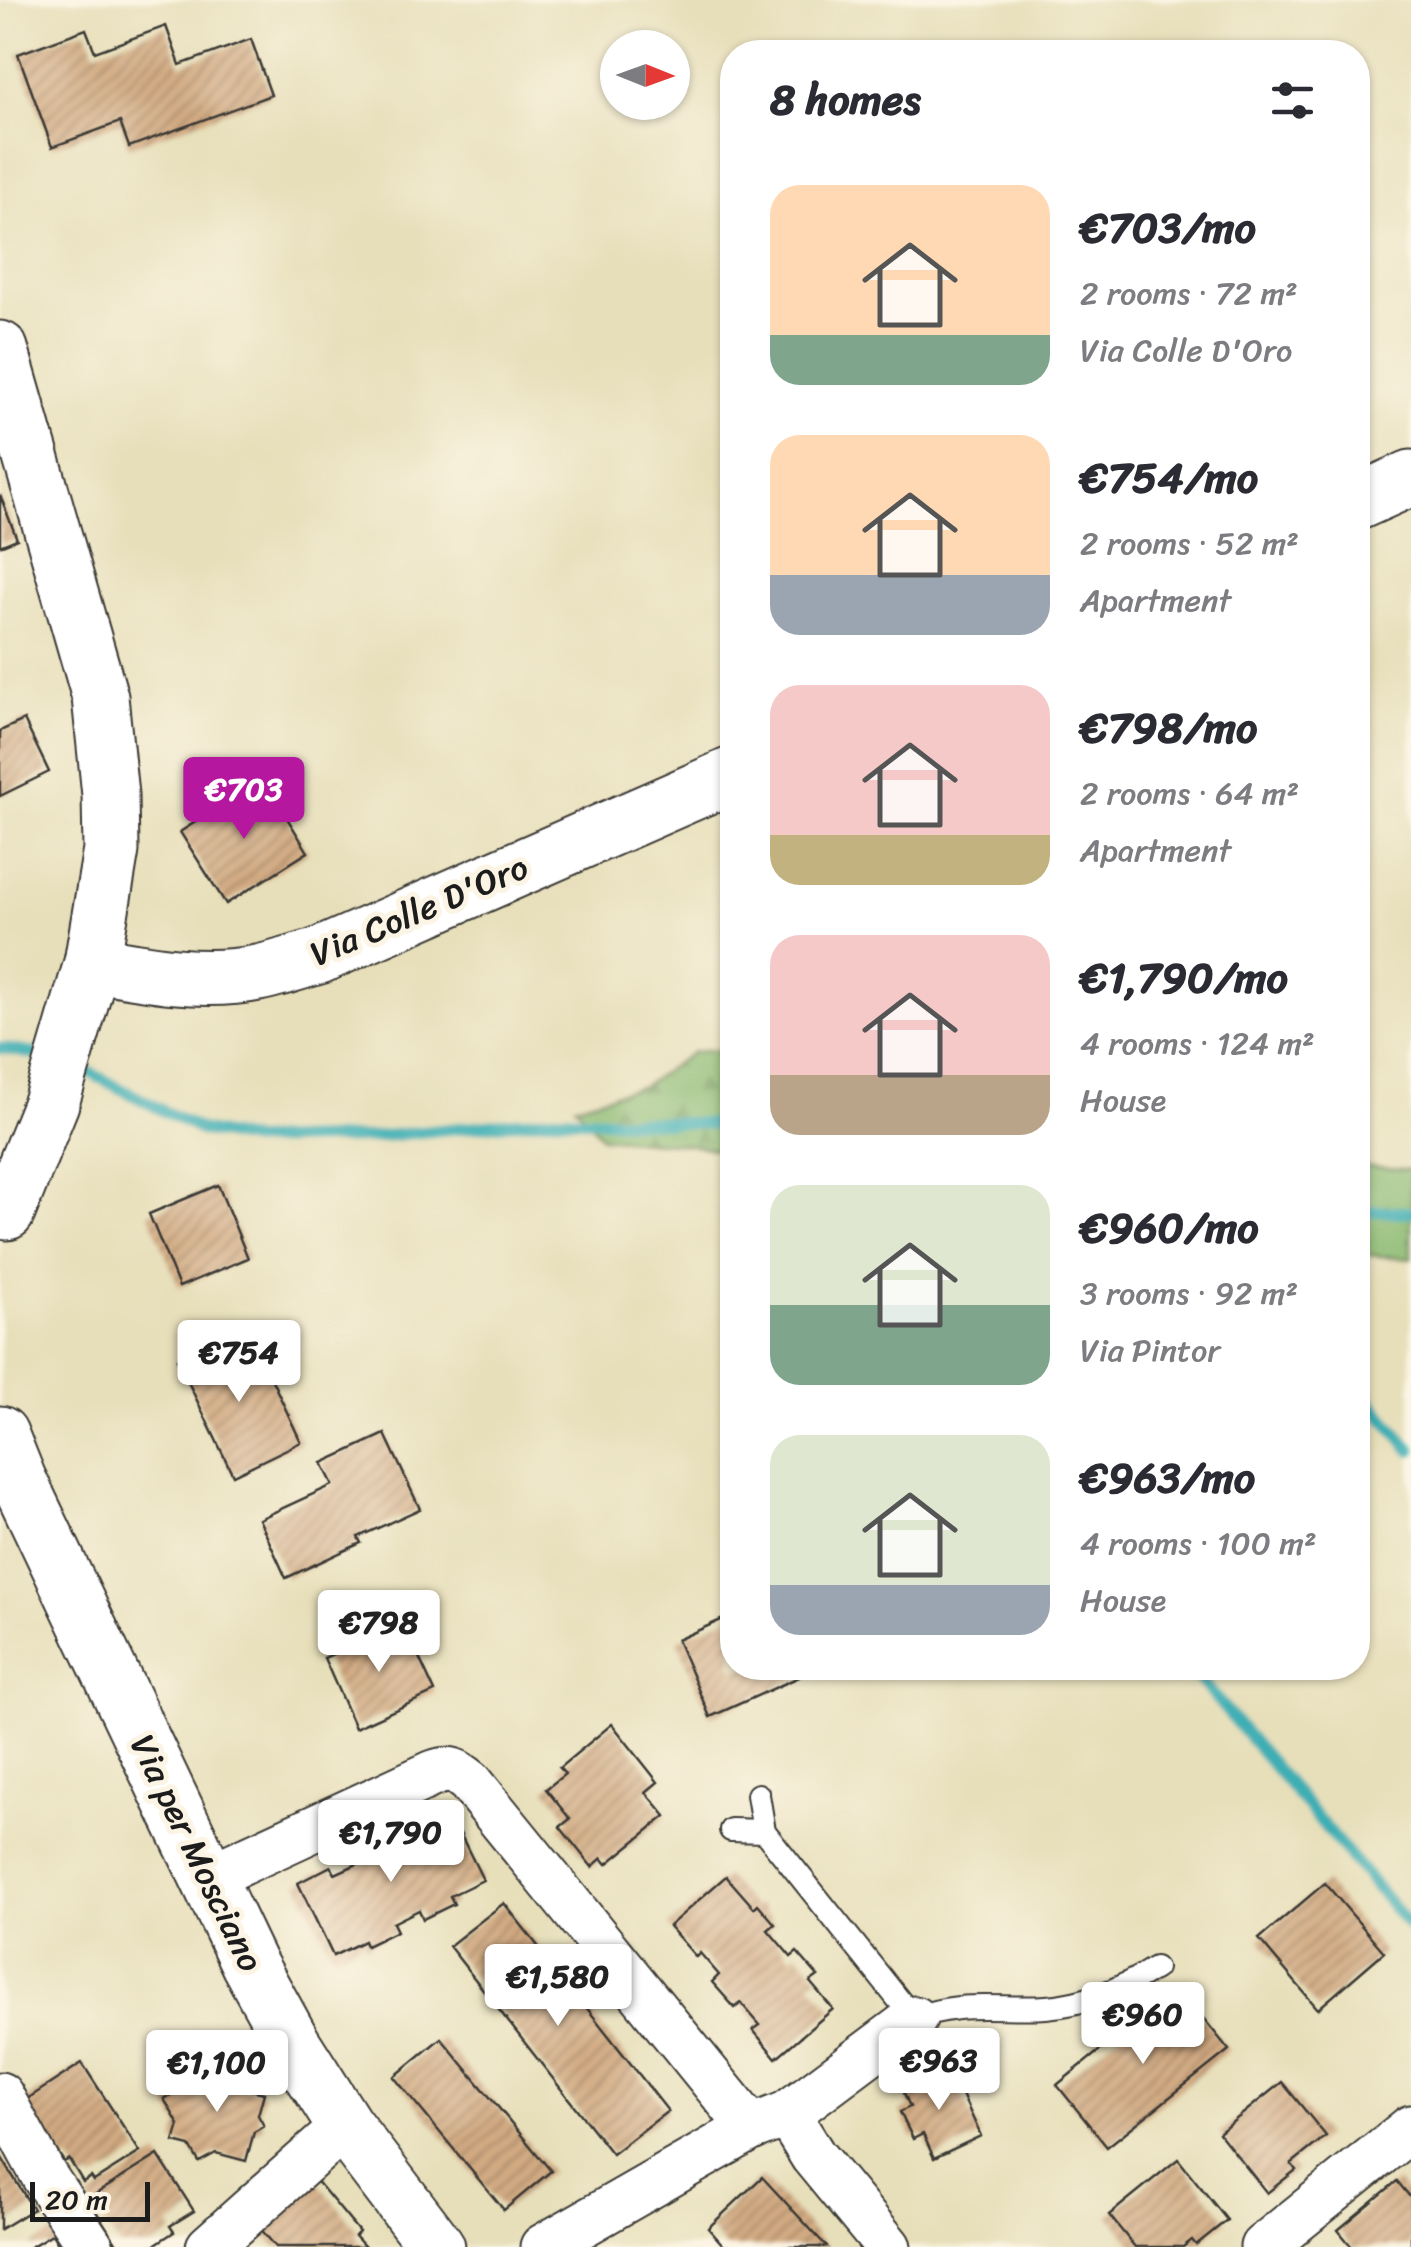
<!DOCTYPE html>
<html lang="en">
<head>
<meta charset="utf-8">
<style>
	:root { --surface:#fff; --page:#f2f2f3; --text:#2b2b33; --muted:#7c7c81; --accent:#b5179e }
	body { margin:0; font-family:Sriracha,sans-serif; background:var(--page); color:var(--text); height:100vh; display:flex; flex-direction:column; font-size:38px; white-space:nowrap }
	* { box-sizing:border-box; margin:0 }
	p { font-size:32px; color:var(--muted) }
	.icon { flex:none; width:55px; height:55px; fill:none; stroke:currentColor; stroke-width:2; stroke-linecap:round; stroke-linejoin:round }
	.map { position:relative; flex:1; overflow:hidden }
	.panel { position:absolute; left:720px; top:40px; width:650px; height:1640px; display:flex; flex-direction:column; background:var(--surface); border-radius:40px; box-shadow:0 2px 8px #0004 }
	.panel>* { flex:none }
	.needle { width:65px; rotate:91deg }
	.controls { position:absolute; left:600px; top:30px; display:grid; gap:20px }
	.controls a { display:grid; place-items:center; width:90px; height:90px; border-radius:50%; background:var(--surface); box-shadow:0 2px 8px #0004; font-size:50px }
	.scale { position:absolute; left:30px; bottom:25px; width:120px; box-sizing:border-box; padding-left:10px; border:5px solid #1c1c1c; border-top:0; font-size:28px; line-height:35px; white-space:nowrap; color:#1c1c1c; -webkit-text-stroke:8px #fcf5e5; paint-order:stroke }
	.price { position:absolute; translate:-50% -85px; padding:0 22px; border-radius:10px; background:#fff; color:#222; font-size:32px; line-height:65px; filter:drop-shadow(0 2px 5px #0008) }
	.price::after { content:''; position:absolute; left:50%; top:60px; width:30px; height:22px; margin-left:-15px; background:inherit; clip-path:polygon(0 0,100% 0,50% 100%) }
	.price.active { background:var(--accent); color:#fff }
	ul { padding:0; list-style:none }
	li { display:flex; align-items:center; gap:30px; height:250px; padding:0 50px }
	li span { display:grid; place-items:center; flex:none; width:280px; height:200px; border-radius:30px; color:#555 }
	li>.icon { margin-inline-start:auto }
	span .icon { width:120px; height:120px; fill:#fffc; stroke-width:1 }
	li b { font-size:42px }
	h2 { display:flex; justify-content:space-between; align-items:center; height:120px; padding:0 50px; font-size:42px }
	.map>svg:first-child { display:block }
	.forest { fill:url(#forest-firs); stroke:#546b47; stroke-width:2.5 }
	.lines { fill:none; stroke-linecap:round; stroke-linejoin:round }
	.stream { stroke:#3caeb4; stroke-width:12 }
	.building { fill:url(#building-hatch) }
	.lane-casing { stroke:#3a3934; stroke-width:26 }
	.street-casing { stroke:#3a3934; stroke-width:49 }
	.secondary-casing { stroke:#3a3934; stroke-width:59 }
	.lane { stroke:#fff; stroke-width:22 }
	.street { stroke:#fff; stroke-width:45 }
	.secondary { stroke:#fff; stroke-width:55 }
	.labels { text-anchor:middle; stroke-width:10; stroke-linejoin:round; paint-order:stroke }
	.street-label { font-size:35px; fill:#1c1c1c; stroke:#fcf5e5 }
</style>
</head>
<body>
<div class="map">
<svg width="1411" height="2247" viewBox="0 0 1411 2247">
	<defs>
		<pattern id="forest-firs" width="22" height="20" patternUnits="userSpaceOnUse" patternTransform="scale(2.5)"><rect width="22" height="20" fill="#8bba72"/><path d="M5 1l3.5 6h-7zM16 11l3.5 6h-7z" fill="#779f62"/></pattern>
		<pattern id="building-hatch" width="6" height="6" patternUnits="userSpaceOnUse" patternTransform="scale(2.5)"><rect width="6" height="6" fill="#d2aa82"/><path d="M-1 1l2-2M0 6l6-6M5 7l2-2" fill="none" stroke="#aa8a6a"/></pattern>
	</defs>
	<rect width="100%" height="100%" fill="#fcf5e5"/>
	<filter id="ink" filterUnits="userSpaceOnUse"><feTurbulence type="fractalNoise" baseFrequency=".01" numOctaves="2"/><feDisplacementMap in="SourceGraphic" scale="20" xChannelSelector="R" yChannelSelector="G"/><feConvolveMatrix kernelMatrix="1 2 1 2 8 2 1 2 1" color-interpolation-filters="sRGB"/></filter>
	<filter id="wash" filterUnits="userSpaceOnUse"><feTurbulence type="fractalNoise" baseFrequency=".0048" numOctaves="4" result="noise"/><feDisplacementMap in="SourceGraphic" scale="40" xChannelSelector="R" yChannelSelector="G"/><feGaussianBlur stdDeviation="2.25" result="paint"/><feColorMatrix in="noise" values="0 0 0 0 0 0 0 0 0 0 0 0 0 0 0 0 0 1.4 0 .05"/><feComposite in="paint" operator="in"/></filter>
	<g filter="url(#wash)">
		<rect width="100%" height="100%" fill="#e7dfba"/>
		<g class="forest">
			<polygon points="732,1049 732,1153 692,1145 602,1137 575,1105 643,1086 693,1052"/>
			<polygon points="1358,1166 1411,1170 1411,1259 1358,1254"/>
		</g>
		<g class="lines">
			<g class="stream">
				<polyline points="0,1048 47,1056"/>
				<polyline points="87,1071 200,1130 254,1141 365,1138 554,1118 712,1124 732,1130"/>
				<polyline points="1358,1211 1411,1212"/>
				<polyline points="1358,1387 1411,1450"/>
				<polyline points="1190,1668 1411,1928"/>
			</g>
		</g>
		<g id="blocks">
			<g class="building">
				<polygon points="166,26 180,65 251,39 271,95 129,147 120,122 52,147 18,54 86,29 95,52"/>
				<polygon points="0,495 17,539 0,546"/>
				<polygon points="24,720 49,772 0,796 0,731"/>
				<polygon points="263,779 308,852 226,904 180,832"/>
				<polygon points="218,1185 248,1258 179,1287 149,1214"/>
				<polygon points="218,1339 227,1359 256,1346 301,1442 233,1475 177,1359"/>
				<polygon points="385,1434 420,1509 358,1537 361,1543 286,1578 259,1519 333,1485 322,1463"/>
				<polygon points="732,1615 732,1668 795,1668 799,1677 710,1717 677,1640"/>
				<polygon points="403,1623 435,1692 355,1728 324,1658"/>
				<polygon points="612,1724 658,1782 646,1792 666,1816 607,1864 602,1858 592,1867 560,1827 570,1819 546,1789 565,1774 559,1768"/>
				<polygon points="449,1811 483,1880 450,1896 454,1904 423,1919 419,1910 393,1923 397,1931 366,1946 364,1941 333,1956 298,1883 331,1866 335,1874 362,1862 358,1854 388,1839 393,1847 419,1834 416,1827"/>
				<polygon points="726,1876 754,1908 758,1904 775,1924 768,1930 791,1957 797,1952 818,1976 810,1982 833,2009 776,2058 753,2030 760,2025 741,2003 735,2008 712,1982 719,1975 700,1953 696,1957 669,1926"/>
				<polygon points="1325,1883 1384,1952 1318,2009 1259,1939"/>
				<polygon points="504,1903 668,2111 612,2154 449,1946"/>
				<polygon points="1178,1987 1229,2050 1107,2147 1057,2085"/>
				<polygon points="441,2038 551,2171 504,2210 394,2077"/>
				<polygon points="82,2063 140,2152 94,2181 91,2177 83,2182 69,2159 64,2162 24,2101"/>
				<polygon points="230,2063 243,2088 264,2093 258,2115 264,2126 254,2132 246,2161 216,2153 199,2162 190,2146 174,2142 179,2125 164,2099 190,2086 193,2074 205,2078"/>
				<polygon points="949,2066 981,2136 934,2158 923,2134 913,2139 900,2112 910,2107 902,2088"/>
				<polygon points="1282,2082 1326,2136 1291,2164 1296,2170 1267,2193 1219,2133"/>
				<polygon points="0,2155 33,2209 0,2229"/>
				<polygon points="158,2155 194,2211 170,2226 174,2232 151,2247 119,2247 88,2199"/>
				<polygon points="1178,2159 1227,2220 1196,2245 1192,2240 1183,2247 1135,2247 1109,2215"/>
				<polygon points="762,2177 827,2247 725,2247 708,2228"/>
				<polygon points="316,2180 359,2232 355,2236 365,2247 276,2247 259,2227"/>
				<polygon points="1397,2181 1411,2198 1411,2247 1352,2247 1338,2230"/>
				<polygon points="52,2234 60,2247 30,2247"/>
			</g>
		</g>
	</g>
	<g filter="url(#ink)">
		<use href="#blocks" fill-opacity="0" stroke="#3a3934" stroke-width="2.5"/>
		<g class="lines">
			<defs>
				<g id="lane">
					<polyline points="758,1795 764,1831"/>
					<path d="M731,1830l33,1 150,188c42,-19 88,-9 132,-12 39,-3 76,-18 109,-39"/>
				</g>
				<g id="street">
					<path d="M207,1878l227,-105c17,-6 23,-2 36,9l281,346"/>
					<polyline points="0,2095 44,2176 91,2247"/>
					<polyline points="787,2114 813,2156 888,2247"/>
					<polyline points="209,2247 345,2126"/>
					<polyline points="543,2247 751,2128 787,2114 914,2019"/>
					<polyline points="1263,2247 1411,2128"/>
				</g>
				<g id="secondary">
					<polyline points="0,349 100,697 110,795 111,850 92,963 51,1103 7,1212"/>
					<polyline points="1358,502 1411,478"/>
					<path d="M92,963c53,10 112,21 166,10 20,-4 40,-11 61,-17l413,-181"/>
					<polyline points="0,1434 18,1479 249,1964 293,2044 345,2126 437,2247"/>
				</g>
			</defs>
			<use href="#lane" class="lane-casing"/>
			<use href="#street" class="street-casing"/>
			<use href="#secondary" class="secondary-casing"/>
			<use href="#lane" class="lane"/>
			<use href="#street" class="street"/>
			<use href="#secondary" class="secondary"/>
		</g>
	</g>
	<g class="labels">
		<g class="street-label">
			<text transform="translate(419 910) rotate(-23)" y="12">Via Colle D'Oro</text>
			<text transform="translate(197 1853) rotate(64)" y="12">Via per Mosciano</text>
		</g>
	</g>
</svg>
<div class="controls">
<a><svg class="needle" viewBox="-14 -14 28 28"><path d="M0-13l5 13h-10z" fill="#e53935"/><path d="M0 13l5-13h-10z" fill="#7c7c81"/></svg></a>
</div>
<div class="scale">20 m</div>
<b class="price active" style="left:244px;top:842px">€703</b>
<b class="price" style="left:239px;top:1405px">€754</b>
<b class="price" style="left:379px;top:1675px">€798</b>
<b class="price" style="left:391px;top:1885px">€1,790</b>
<b class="price" style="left:558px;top:2029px">€1,580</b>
<b class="price" style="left:1143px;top:2067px">€960</b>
<b class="price" style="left:939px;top:2113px">€963</b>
<b class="price" style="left:217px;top:2115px">€1,100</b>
<section class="panel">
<h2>8 homes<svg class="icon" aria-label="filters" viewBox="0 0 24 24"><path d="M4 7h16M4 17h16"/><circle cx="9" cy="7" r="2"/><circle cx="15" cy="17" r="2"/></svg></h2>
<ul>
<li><span style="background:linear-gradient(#ffd9b3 75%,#7fa58c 0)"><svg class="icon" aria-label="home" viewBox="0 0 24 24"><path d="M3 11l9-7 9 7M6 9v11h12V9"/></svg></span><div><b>€703/mo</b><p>2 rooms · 72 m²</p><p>Via Colle D'Oro</p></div></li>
<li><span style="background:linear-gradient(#ffd9b3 70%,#9aa5b1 0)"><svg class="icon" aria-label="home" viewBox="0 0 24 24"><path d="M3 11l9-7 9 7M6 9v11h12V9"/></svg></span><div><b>€754/mo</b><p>2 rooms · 52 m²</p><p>Apartment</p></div></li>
<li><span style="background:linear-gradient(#f6c9c9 75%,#c2b280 0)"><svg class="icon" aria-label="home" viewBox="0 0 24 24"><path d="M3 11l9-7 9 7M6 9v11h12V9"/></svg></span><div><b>€798/mo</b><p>2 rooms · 64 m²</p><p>Apartment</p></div></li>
<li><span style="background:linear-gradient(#f6c9c9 70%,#b9a48a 0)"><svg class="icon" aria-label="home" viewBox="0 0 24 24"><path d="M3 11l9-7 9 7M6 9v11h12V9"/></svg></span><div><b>€1,790/mo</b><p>4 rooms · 124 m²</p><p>House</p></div></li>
<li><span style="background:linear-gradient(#dfe7d0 60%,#7fa58c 0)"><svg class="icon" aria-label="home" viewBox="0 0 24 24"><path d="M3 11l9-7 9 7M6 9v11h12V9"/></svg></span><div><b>€960/mo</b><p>3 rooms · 92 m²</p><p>Via Pintor</p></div></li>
<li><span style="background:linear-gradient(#dfe7d0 75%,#9aa5b1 0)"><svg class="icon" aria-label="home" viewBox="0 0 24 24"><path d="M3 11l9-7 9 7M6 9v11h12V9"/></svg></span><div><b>€963/mo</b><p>4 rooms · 100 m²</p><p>House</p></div></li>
</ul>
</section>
</div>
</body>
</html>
